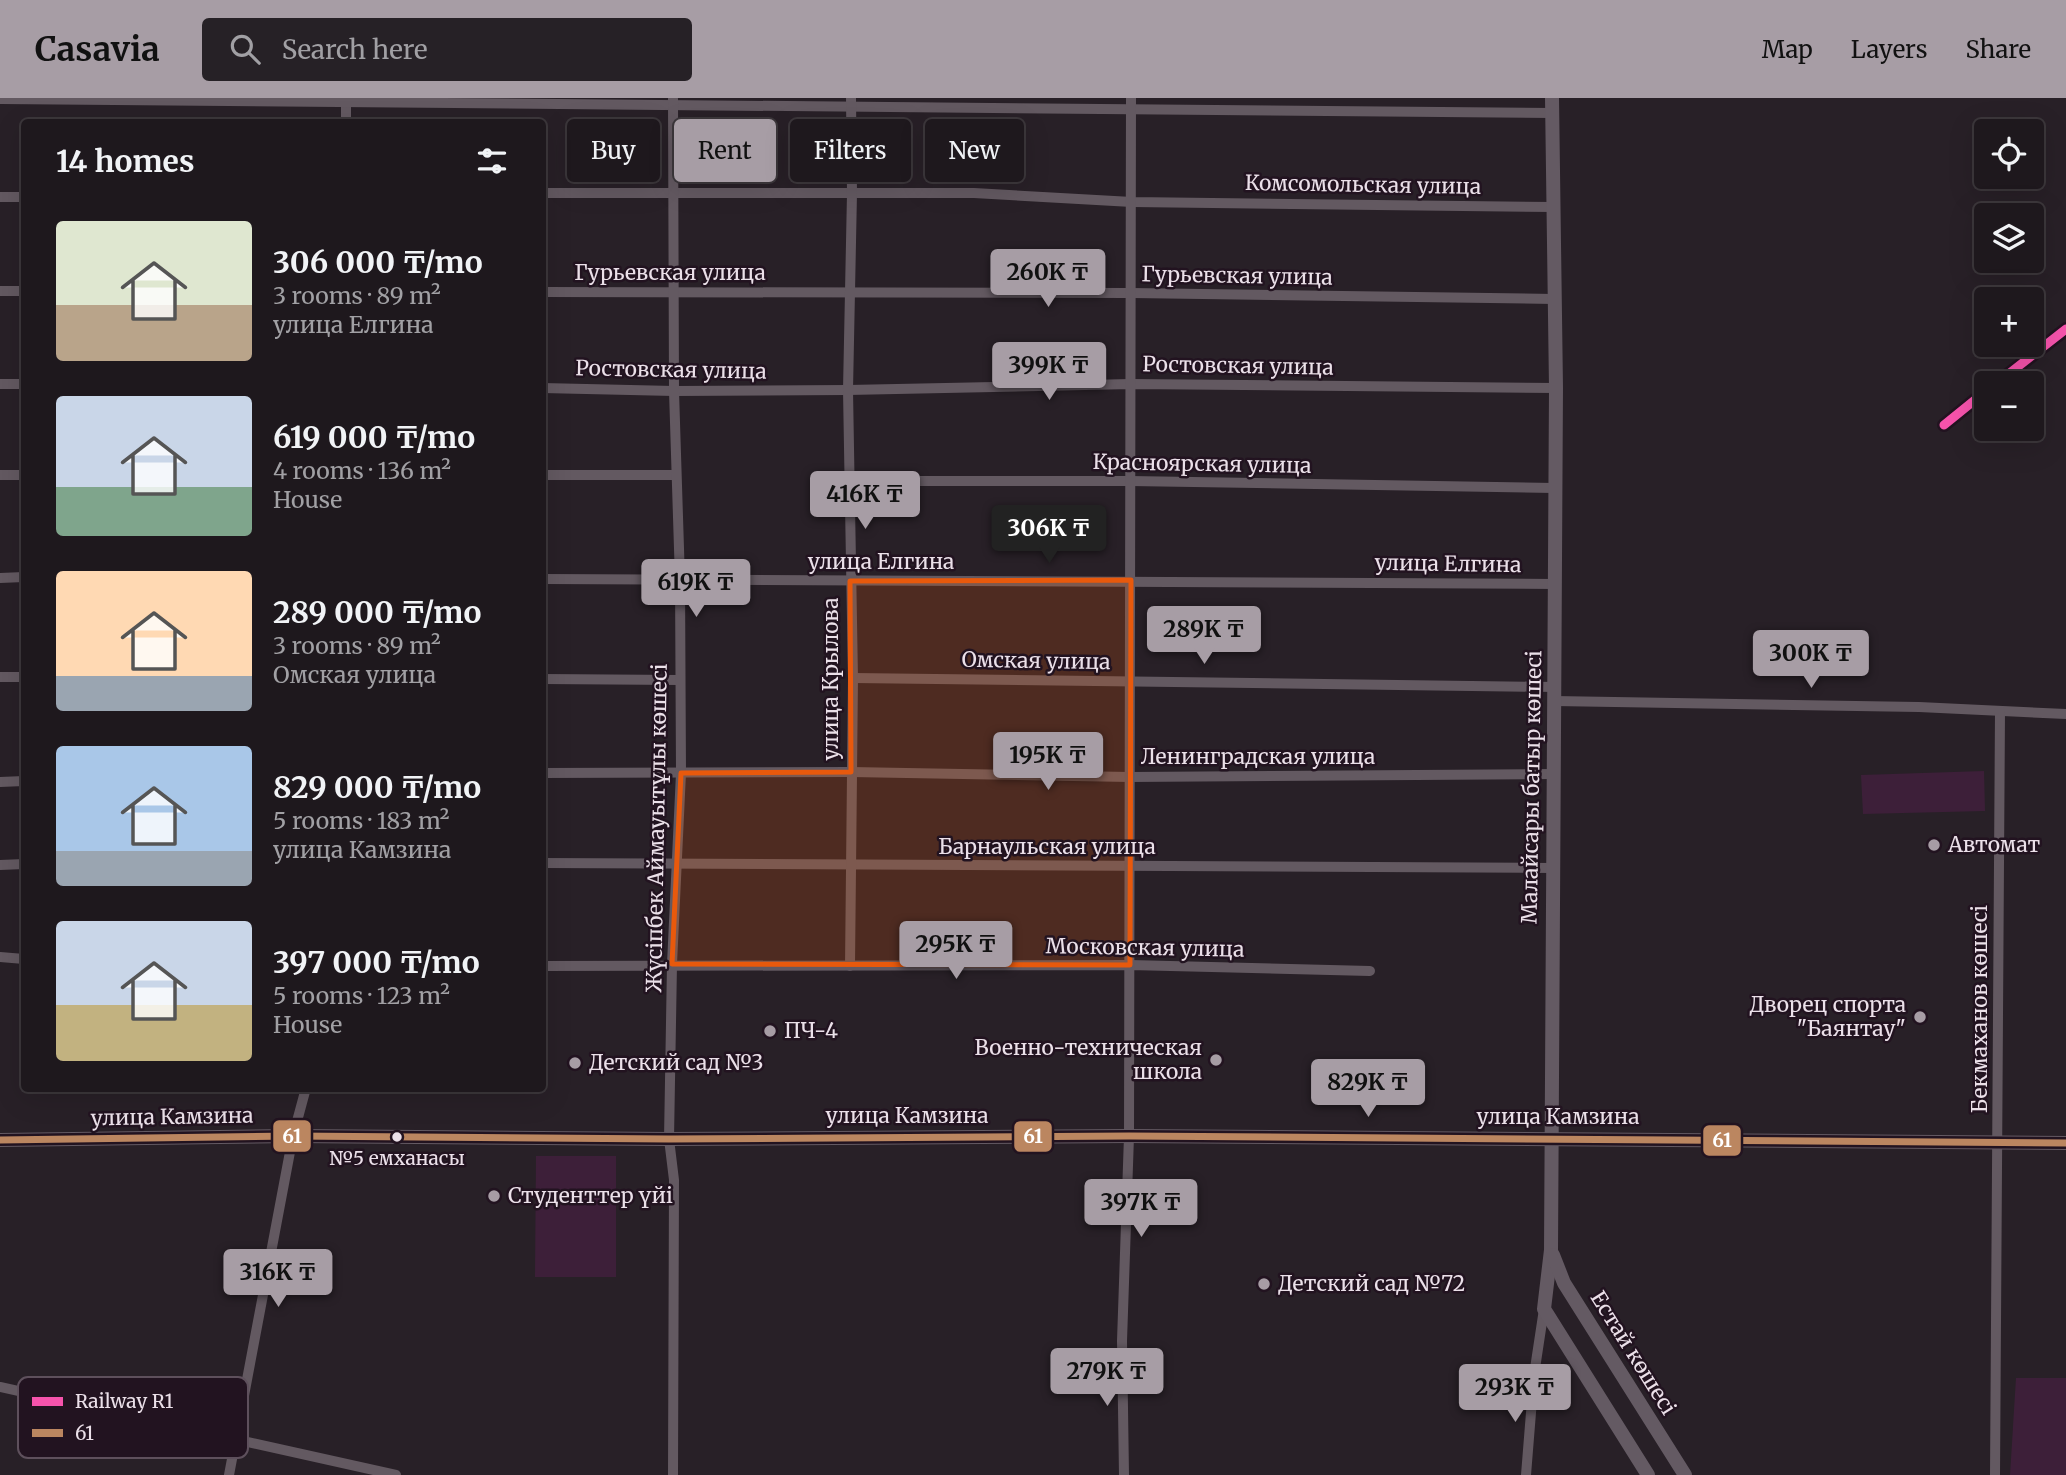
<!DOCTYPE html>
<html lang="en">
<head>
<meta charset="utf-8">
<style>
	:root { --surface:#1e181d; --page:#262126; --text:#f1f3f6; --muted:#a1a0a4; --line:#3c373b; --accent:#a79da5 }
	body { margin:0; font-family:Merriweather,serif; background:var(--page); color:var(--text); height:100vh; display:flex; flex-direction:column; font-size:26px; white-space:nowrap }
	* { box-sizing:border-box; margin:0 }
	p { font-size:23px; color:var(--muted) }
	.icon { flex:none; width:38px; height:38px; fill:none; stroke:currentColor; stroke-width:2; stroke-linecap:round; stroke-linejoin:round }
	.map { position:relative; flex:1; overflow:hidden }
	.details { position:absolute; left:21px; top:21px; width:525px; height:973px; display:flex; flex-direction:column; background:var(--surface); border-radius:7px; box-shadow:0 7px 28px #0002,0 0 0 2px var(--line) }
	.details>* { flex:none }
	.top-card { position:absolute; left:567px; top:21px; width:665px; height:63px; display:flex; gap:14px }
	.controls { position:absolute; left:1974px; top:21px; display:grid; gap:14px }
	.controls a { display:grid; place-items:center; width:70px; height:70px; border-radius:7px; background:var(--surface); box-shadow:0 7px 28px #0002,0 0 0 2px var(--line); font-size:35px }
	.price { position:absolute; translate:-50% -60px; padding:0 16px; border-radius:7px; background:var(--accent); color:#111; font-size:23px; line-height:46px; filter:drop-shadow(0 2px 4px #0008) }
	.price::after { content:''; position:absolute; left:50%; top:42px; width:21px; height:16px; margin-left:-10px; background:inherit; clip-path:polygon(0 0,100% 0,50% 100%) }
	.price.selected { background:#222; color:#fff }
	ul { padding:0; list-style:none }
	li { display:flex; align-items:center; gap:21px; height:175px; padding:0 35px }
	li span { display:grid; place-items:center; flex:none; width:196px; height:140px; border-radius:7px; color:#555 }
	li>.icon { margin-inline-start:auto }
	span .icon { width:84px; height:84px; fill:#fffc; stroke-width:1 }
	li b { font-size:30px }
	h2 { display:flex; justify-content:space-between; align-items:center; height:84px; padding:0 35px; font-size:30px }
	.pill { padding:0 24px; border-radius:7px; background:var(--surface); box-shadow:0 7px 28px #0002,0 0 0 2px var(--line); font-size:24px; line-height:63px }
	.pill.selected { background:var(--accent); color:#111 }
	header { display:flex; align-items:center; gap:42px; box-sizing:border-box; height:98px; padding:0 35px; background:var(--accent); color:#111 }
	header strong { font-size:33px }
	nav { display:flex; gap:38px; margin-inline-start:auto; font-size:24px }
	.search { width:490px; height:63px; background:var(--page); display:flex; align-items:center; gap:18px; box-sizing:border-box; padding:0 24px; border-radius:7px; color:var(--muted); font-size:26px }
	.map>svg:first-child { display:block }
	.green { fill:#3d1f39 }
	.lines { fill:none; stroke-linecap:round; stroke-linejoin:round }
	.minor { stroke:#635961; stroke-width:10 }
	.major { stroke:#645a63; stroke-width:14 }
	.bus-1-casing { stroke:#221320; stroke-width:12 }
	.bus-1 { stroke:#bb8660; stroke-width:7 }
	.rail-1-casing { stroke:#221320; stroke-width:14 }
	.rail-1 { stroke:#f653ac; stroke-width:9 }
	.marked { fill:#e8590c; fill-opacity:0.2; stroke:#e8590c; stroke-width:5; stroke-linejoin:round }
	.poi-dot { fill:#a79da5; stroke:#221320; stroke-width:2.5 }
	.bus-dot { fill:#ebe0e9; stroke:#221320; stroke-width:2.5 }
	.labels { text-anchor:middle; stroke-width:5; stroke-linejoin:round; paint-order:stroke }
	.bus-label { font-size:19px; fill:#ebe0e9; stroke:#221320 }
	.street-label { font-size:21px; fill:#ebe0e9; stroke:#221320 }
	.poi-label { font-size:21px; fill:#ebe0e9; stroke:#221320; text-anchor:start }
	.key { fill:#221320; stroke:#5e505c; stroke-width:2 }
	.key-label { font-size:19px; fill:#ebe0e9 }
	.line-badge { stroke:#221320; stroke-width:2.5 }
	.badge-label { font-size:19px; text-anchor:middle; font-weight:bold; fill:#fff }
</style>
</head>
<body>
<header>
<strong>Casavia</strong>
<div class="search"><svg class="icon" aria-label="search" viewBox="0 0 24 24"><circle cx="10" cy="10" r="6"/><path d="M15 15l6 6"/></svg>Search here</div>
<nav><a>Map</a><a>Layers</a><a>Share</a></nav>
</header>
<div class="map">
<svg width="2066" height="1377" viewBox="0 0 2066 1377">
	<rect width="100%" height="100%" fill="#282027"/>
	<g class="green">
		<polygon points="1984,673 1985,713 1863,716 1861,677"/>
		<polygon points="536,1058 616,1058 616,1179 535,1179"/>
		<polygon points="2016,1280 2066,1280 2066,1377 2010,1377"/>
	</g>
	<g class="lines">
		<g class="minor">
			<polyline points="346,0 346,24"/>
			<polyline points="0,1 1552,15"/>
			<polyline points="542,95 974,95 1132,104 1554,109"/>
			<polyline points="0,99 24,99"/>
			<polyline points="0,193 24,193"/>
			<polyline points="542,194 1132,195 1554,201"/>
			<polyline points="0,286 24,286"/>
			<polyline points="542,290 674,293 848,292 1131,286 1556,290"/>
			<polyline points="0,377 24,377"/>
			<polyline points="542,377 676,377"/>
			<polyline points="850,383 1130,383 1554,390"/>
			<polyline points="0,480 24,479"/>
			<polyline points="542,481 1555,486"/>
			<polyline points="0,579 24,579"/>
			<polyline points="853,580 1555,589"/>
			<polyline points="542,581 680,582"/>
			<polyline points="1554,603 1919,609 2066,616"/>
			<polyline points="542,675 851,674 1130,679 1554,676"/>
			<polyline points="0,684 24,683"/>
			<polyline points="542,765 1552,770"/>
			<polyline points="0,767 24,766"/>
			<polyline points="0,859 24,861"/>
			<polyline points="542,868 1130,867 1370,873"/>
			<polyline points="850,868 853,580 848,292 852,95 851,0"/>
			<polyline points="0,1289 396,1377"/>
			<polyline points="229,1377 293,1038 306,990"/>
			<polyline points="673,1377 674,1082 669,1041 672,866 681,675 680,482 674,293 673,1"/>
			<polyline points="1124,1377 1122,1243 1129,1038 1131,0"/>
			<polyline points="1526,1377 1534,1277 1544,1211"/>
			<polyline points="1995,1377 2000,613"/>
		</g>
		<g class="major">
			<polyline points="1552,0 1556,290 1551,1152 1544,1211 1648,1377"/>
			<polyline points="0,1042 293,1038 669,1041 1129,1038 2066,1045"/>
			<polyline points="1553,1157 1564,1185 1685,1377"/>
		</g>
		<defs>
			<polyline id="bus-1" points="0,1042 293,1038 669,1041 1129,1038 2066,1045"/>
		</defs>
		<use href="#bus-1" class="bus-1-casing"/>
		<use href="#bus-1" class="bus-1"/>
		<defs>
			<g id="rail-1">
				<polyline points="1997,285 2066,231"/>
				<polyline points="1944,327 1986,293"/>
			</g>
		</defs>
		<use href="#rail-1" class="rail-1-casing"/>
		<use href="#rail-1" class="rail-1"/>
	</g>
	<path class="marked" d="M1131,482l-1,385 -458,-1 9,-191 170,-1 -1,-191z"/>
	<g class="poi-dot">
		<circle cx="1934" cy="747" r="7"/>
		<circle cx="1920" cy="919" r="7"/>
		<circle cx="770" cy="933" r="7"/>
		<circle cx="1216" cy="962" r="7"/>
		<circle cx="575" cy="965" r="7"/>
		<circle cx="494" cy="1098" r="7"/>
		<circle cx="1264" cy="1186" r="7"/>
	</g>
	<circle class="bus-dot" cx="397" cy="1039" r="6"/>
	<g class="labels">
		<g class="bus-label">
			<text x="397" y="1067">№5 емханасы</text>
		</g>
		<g class="street-label">
			<text transform="translate(1363 87) rotate(1)" y="7">Комсомольская улица</text>
			<text x="670" y="182">Гурьевская улица</text>
			<text transform="translate(1237 178) rotate(1)" y="7">Гурьевская улица</text>
			<text transform="translate(1238 268) rotate(1)" y="7">Ростовская улица</text>
			<text transform="translate(671 272) rotate(1)" y="7">Ростовская улица</text>
			<text transform="translate(1202 366) rotate(1)" y="7">Красноярская улица</text>
			<text x="881" y="471">улица Елгина</text>
			<text transform="translate(1448 466) rotate(1)" y="7">улица Елгина</text>
			<text transform="translate(1036 563) rotate(1)" y="7">Омская улица</text>
			<text transform="translate(831 581) rotate(-90)" y="7">улица Крылова</text>
			<text x="1258" y="666">Ленинградская улица</text>
			<text transform="translate(1532 689) rotate(-89)" y="7">Малайсары батыр көшесі</text>
			<text transform="translate(657 730) rotate(-89)" y="7">Жүсіпбек Аймауытұлы көшесі</text>
			<text x="1047" y="756">Барнаульская улица</text>
			<text transform="translate(1145 850) rotate(1)" y="7">Московская улица</text>
			<text transform="translate(1980 911) rotate(-90)" y="7">Бекмаханов көшесі</text>
			<text x="907" y="1025">улица Камзина</text>
			<text transform="translate(172 1019) rotate(-1)" y="7">улица Камзина</text>
			<text x="1558" y="1026">улица Камзина</text>
			<text transform="translate(1633 1255) rotate(58)" y="7">Естай көшесі</text>
		</g>
		<g class="poi-label">
			<text x="1948" y="754">Автомат</text>
			<text x="1906" y="914" text-anchor="end">Дворец спорта<tspan x="1906" dy="24">"Баянтау"</tspan></text>
			<text x="784" y="940">ПЧ-4</text>
			<text x="1202" y="957" text-anchor="end">Военно-техническая<tspan x="1202" dy="24">школа</tspan></text>
			<text x="589" y="972">Детский сад №3</text>
			<text x="508" y="1105">Студенттер үйі</text>
			<text x="1278" y="1193">Детский сад №72</text>
		</g>
	</g>
	<rect x="18" y="1279" width="230" height="81" rx="10" class="key"/>
	<rect x="32" y="1299" width="31" height="9" fill="#f653ac"/>
	<rect x="32" y="1331" width="31" height="8" fill="#bb8660"/>
	<g class="key-label">
		<text x="75" y="1310">Railway R1</text>
		<text x="75" y="1342">61</text>
	</g>
	<g class="line-badge">
		<rect x="272" y="1021" width="40" height="34" rx="7" fill="#bb8660"/>
		<rect x="1013" y="1022" width="40" height="33" rx="7" fill="#bb8660"/>
		<rect x="1702" y="1026" width="40" height="33" rx="7" fill="#bb8660"/>
	</g>
	<g class="badge-label">
		<text x="292" y="1045">61</text>
		<text x="1033" y="1045">61</text>
		<text x="1722" y="1049">61</text>
	</g>
</svg>
<div class="controls">
<a><svg class="icon" aria-label="locate" viewBox="0 0 24 24"><circle cx="12" cy="12" r="6"/><path d="M12 2v4M12 18v4M2 12h4M18 12h4"/></svg></a>
<a><svg class="icon" aria-label="layers" viewBox="0 0 24 24"><path d="M12 4l9 5-9 5-9-5zM3 14l9 5 9-5"/></svg></a>
<a>+</a>
<a>−</a>
</div>
<b class="price" style="left:1048px;top:211px">260K ₸</b>
<b class="price" style="left:1049px;top:304px">399K ₸</b>
<b class="price" style="left:865px;top:433px">416K ₸</b>
<b class="price selected" style="left:1049px;top:467px">306K ₸</b>
<b class="price" style="left:696px;top:521px">619K ₸</b>
<b class="price" style="left:1204px;top:568px">289K ₸</b>
<b class="price" style="left:1811px;top:592px">300K ₸</b>
<b class="price" style="left:1048px;top:694px">195K ₸</b>
<b class="price" style="left:956px;top:883px">295K ₸</b>
<b class="price" style="left:1368px;top:1021px">829K ₸</b>
<b class="price" style="left:1141px;top:1141px">397K ₸</b>
<b class="price" style="left:278px;top:1211px">316K ₸</b>
<b class="price" style="left:1107px;top:1310px">279K ₸</b>
<b class="price" style="left:1515px;top:1326px">293K ₸</b>
<div class="top-card">
<a class="pill">Buy</a>
<a class="pill selected">Rent</a>
<a class="pill">Filters</a>
<a class="pill">New</a>
</div>
<section class="details">
<h2>14 homes<svg class="icon" aria-label="filters" viewBox="0 0 24 24"><path d="M4 7h16M4 17h16"/><circle cx="9" cy="7" r="2"/><circle cx="15" cy="17" r="2"/></svg></h2>
<ul>
<li><span style="background:linear-gradient(#dfe7d0 60%,#b9a48a 0)"><svg class="icon" aria-label="home" viewBox="0 0 24 24"><path d="M3 11l9-7 9 7M6 9v11h12V9"/></svg></span><div><b>306 000 ₸/mo</b><p>3 rooms · 89 m²</p><p>улица Елгина</p></div></li>
<li><span style="background:linear-gradient(#c9d6e8 65%,#7fa58c 0)"><svg class="icon" aria-label="home" viewBox="0 0 24 24"><path d="M3 11l9-7 9 7M6 9v11h12V9"/></svg></span><div><b>619 000 ₸/mo</b><p>4 rooms · 136 m²</p><p>House</p></div></li>
<li><span style="background:linear-gradient(#ffd9b3 75%,#9aa5b1 0)"><svg class="icon" aria-label="home" viewBox="0 0 24 24"><path d="M3 11l9-7 9 7M6 9v11h12V9"/></svg></span><div><b>289 000 ₸/mo</b><p>3 rooms · 89 m²</p><p>Омская улица</p></div></li>
<li><span style="background:linear-gradient(#a9c7e8 75%,#9aa5b1 0)"><svg class="icon" aria-label="home" viewBox="0 0 24 24"><path d="M3 11l9-7 9 7M6 9v11h12V9"/></svg></span><div><b>829 000 ₸/mo</b><p>5 rooms · 183 m²</p><p>улица Камзина</p></div></li>
<li><span style="background:linear-gradient(#c9d6e8 60%,#c2b280 0)"><svg class="icon" aria-label="home" viewBox="0 0 24 24"><path d="M3 11l9-7 9 7M6 9v11h12V9"/></svg></span><div><b>397 000 ₸/mo</b><p>5 rooms · 123 m²</p><p>House</p></div></li>
</ul>
</section>
</div>
</body>
</html>
